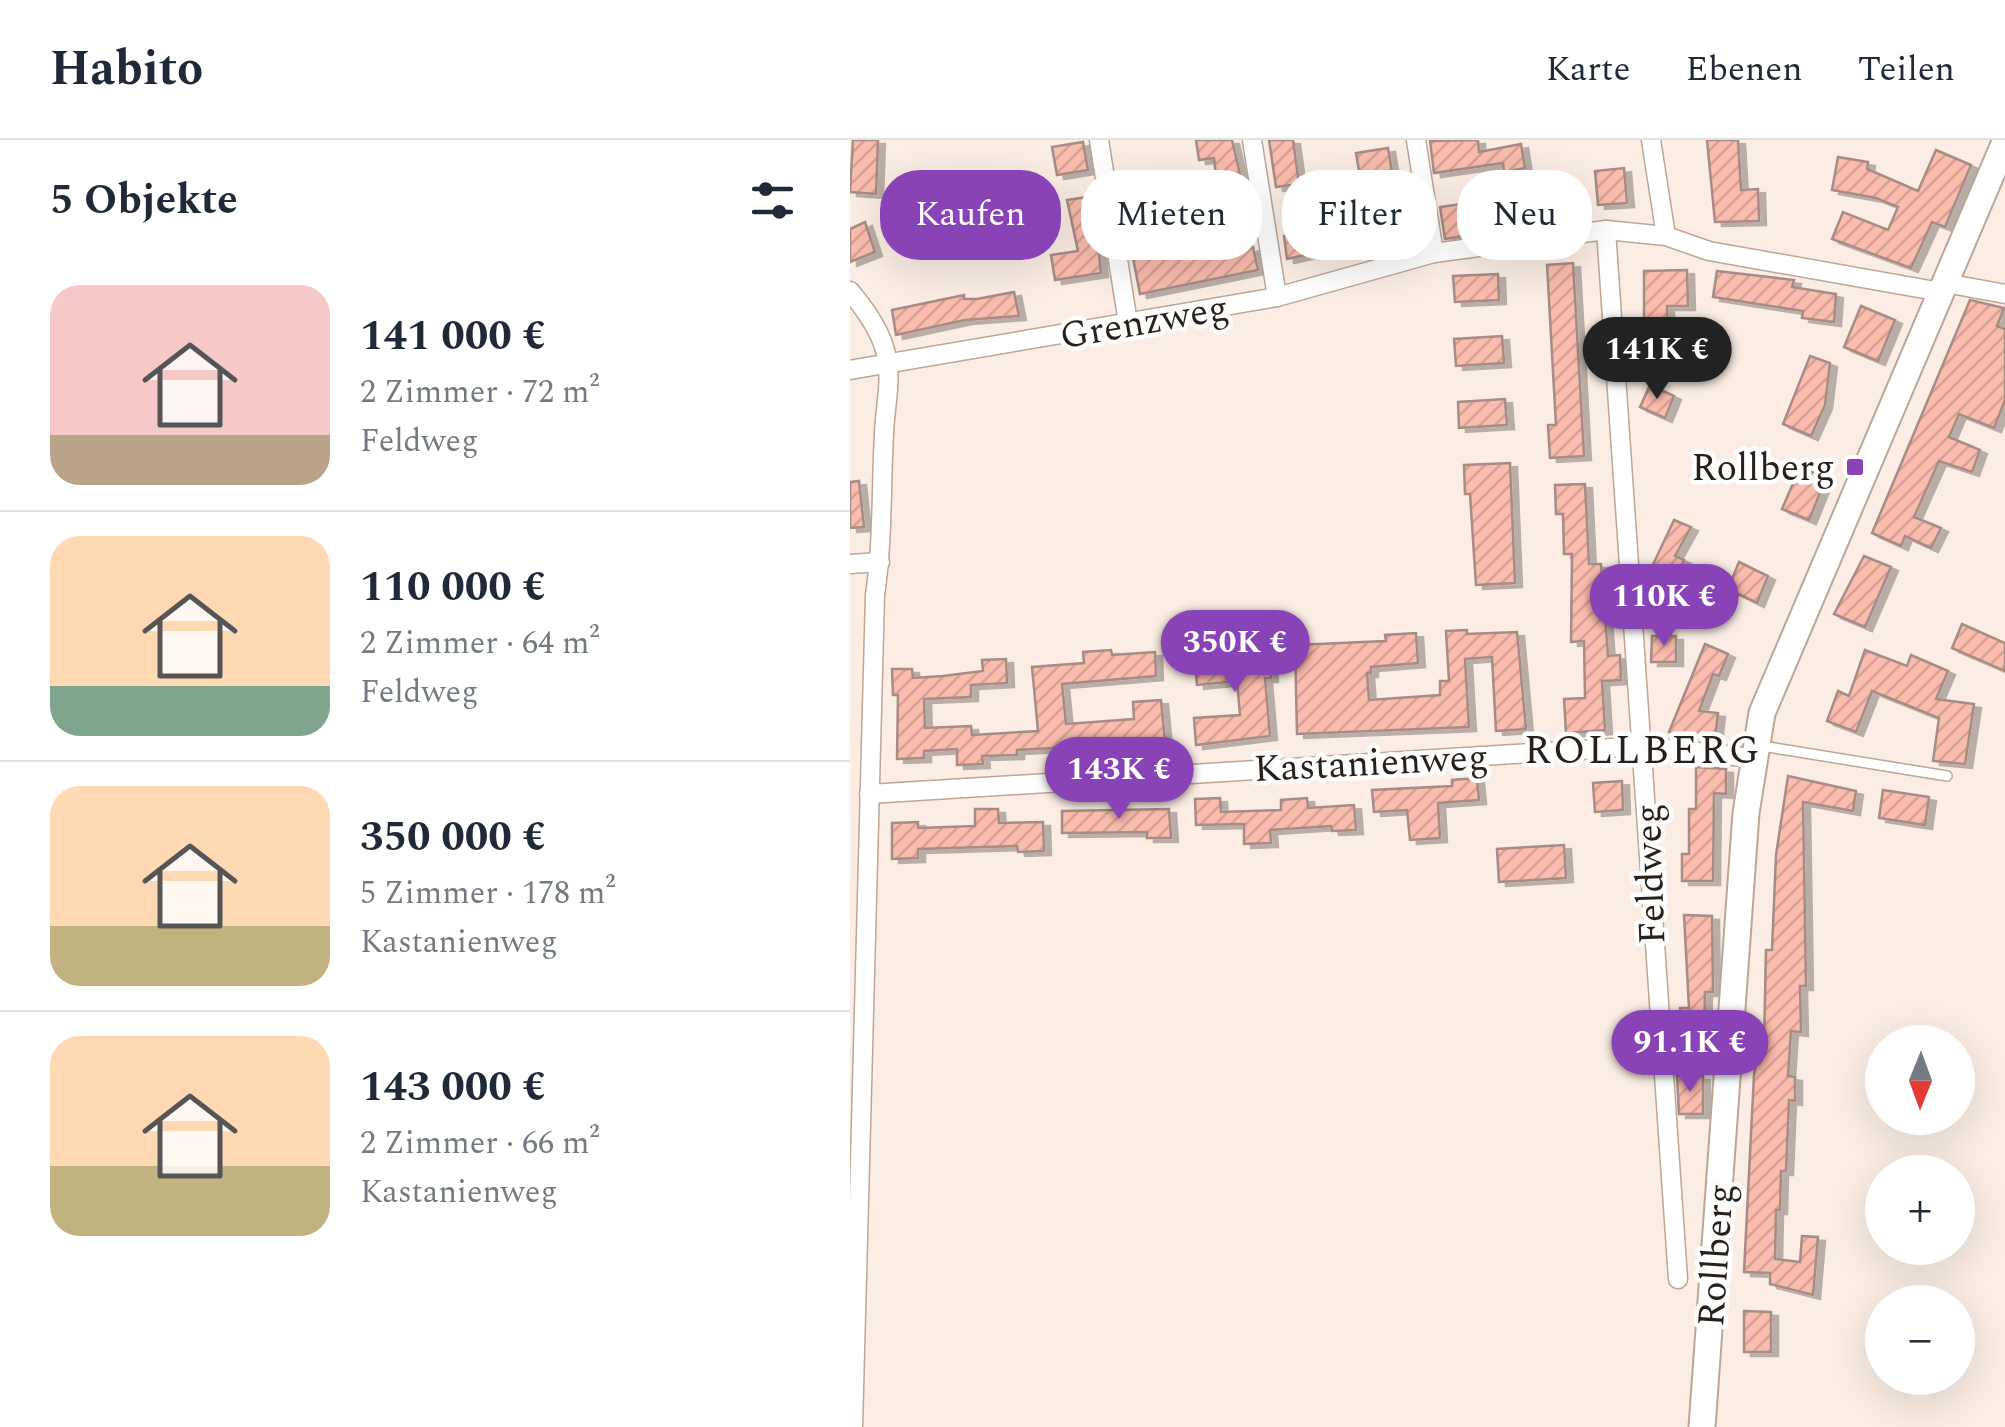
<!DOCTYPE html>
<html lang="de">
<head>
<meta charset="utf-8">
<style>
	:root { --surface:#fff; --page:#f2f2f3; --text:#1f2937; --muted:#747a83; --line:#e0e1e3; --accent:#8844b7 }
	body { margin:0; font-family:Spectral,serif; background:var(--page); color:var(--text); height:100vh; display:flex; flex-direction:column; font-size:38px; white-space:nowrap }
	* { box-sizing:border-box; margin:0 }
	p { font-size:32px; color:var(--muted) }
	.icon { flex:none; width:55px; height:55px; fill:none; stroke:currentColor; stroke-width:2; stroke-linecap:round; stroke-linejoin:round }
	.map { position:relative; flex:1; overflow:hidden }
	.drawer { display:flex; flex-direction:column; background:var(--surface); width:850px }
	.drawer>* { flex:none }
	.hud { position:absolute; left:30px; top:30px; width:950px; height:90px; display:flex; gap:20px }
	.needle { width:65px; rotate:181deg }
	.tools { position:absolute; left:1015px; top:885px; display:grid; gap:20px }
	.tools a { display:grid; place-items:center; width:110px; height:110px; border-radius:50%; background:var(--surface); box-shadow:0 10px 40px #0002; font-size:50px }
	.price { position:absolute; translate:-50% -85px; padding:0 22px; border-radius:35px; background:var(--accent); color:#fff; font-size:32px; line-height:65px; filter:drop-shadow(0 2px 5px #0008) }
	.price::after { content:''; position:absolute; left:50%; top:60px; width:30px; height:22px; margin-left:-15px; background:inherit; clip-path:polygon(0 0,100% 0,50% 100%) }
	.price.active { background:#222; color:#fff }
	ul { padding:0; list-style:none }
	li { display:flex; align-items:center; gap:30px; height:250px; padding:0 50px }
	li+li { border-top:2px solid var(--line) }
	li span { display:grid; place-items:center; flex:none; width:280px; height:200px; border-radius:30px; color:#555 }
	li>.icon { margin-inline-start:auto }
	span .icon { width:120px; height:120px; fill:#fffc; stroke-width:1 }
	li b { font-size:42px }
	h2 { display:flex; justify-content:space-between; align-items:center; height:120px; padding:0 50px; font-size:42px }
	.tag { padding:0 35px; border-radius:40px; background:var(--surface); box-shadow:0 10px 40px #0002; font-size:35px; line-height:90px }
	.tag.active { background:var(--accent); color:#fff }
	header { display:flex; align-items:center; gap:60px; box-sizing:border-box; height:140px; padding:0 50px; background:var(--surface); border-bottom:2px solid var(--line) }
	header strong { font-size:48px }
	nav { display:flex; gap:55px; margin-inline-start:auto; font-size:35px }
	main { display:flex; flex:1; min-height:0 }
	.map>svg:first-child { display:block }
	.building { fill:url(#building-hatch); stroke:#a68c85; stroke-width:2.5; filter:url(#shadow) }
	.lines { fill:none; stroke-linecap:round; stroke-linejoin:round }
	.service-casing { stroke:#bca697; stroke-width:12 }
	.minor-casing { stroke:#bca697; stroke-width:21 }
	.secondary-casing { stroke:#bca697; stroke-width:29 }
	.service { stroke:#fff; stroke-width:9 }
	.minor { stroke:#fff; stroke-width:18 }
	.secondary { stroke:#fff; stroke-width:25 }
	.poi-dot { fill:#8844b7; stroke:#fdfdfd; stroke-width:4 }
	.labels { text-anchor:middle; stroke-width:9; stroke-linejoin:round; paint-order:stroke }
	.street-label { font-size:38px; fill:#271f19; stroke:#fdfdfd }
	.poi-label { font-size:38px; fill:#271f19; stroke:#fdfdfd; text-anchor:end }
	.neighbourhood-label { font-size:40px; letter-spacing:2.5px; fill:#271f19; stroke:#fdfdfd }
</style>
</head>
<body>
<header>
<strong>Habito</strong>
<nav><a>Karte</a><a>Ebenen</a><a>Teilen</a></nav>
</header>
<main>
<section class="drawer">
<h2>5 Objekte<svg class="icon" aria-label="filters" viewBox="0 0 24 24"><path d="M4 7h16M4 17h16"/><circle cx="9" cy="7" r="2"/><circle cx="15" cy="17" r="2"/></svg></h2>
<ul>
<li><span style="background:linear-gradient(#f6c9c9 75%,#b9a48a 0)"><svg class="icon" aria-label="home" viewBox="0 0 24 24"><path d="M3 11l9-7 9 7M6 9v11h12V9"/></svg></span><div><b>141 000 €</b><p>2 Zimmer · 72 m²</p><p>Feldweg</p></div></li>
<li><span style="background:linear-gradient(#ffd9b3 75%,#7fa58c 0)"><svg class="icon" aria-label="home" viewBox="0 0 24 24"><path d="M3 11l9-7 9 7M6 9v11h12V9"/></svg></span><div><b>110 000 €</b><p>2 Zimmer · 64 m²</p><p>Feldweg</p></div></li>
<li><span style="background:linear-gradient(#ffd9b3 70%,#c2b280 0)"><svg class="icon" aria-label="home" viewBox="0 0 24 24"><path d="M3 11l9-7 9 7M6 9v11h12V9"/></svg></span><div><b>350 000 €</b><p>5 Zimmer · 178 m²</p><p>Kastanienweg</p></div></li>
<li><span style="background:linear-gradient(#ffd9b3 65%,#c2b280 0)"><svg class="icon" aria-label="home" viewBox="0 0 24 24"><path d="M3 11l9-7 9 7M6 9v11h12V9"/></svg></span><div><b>143 000 €</b><p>2 Zimmer · 66 m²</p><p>Kastanienweg</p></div></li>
</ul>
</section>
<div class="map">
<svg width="1155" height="1287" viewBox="0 0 1155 1287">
	<defs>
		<pattern id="building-hatch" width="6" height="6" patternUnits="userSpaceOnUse" patternTransform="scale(2.5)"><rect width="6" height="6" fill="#fabcac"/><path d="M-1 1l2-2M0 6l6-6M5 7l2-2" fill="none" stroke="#d6a193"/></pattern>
		<filter id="shadow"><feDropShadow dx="7" dy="4" stdDeviation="0" flood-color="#0004"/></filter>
	</defs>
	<rect width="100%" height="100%" fill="#fbede3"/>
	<g class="building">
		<polygon points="3,0 28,0 26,54 0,52"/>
		<polygon points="346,0 382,0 396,60 369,63 364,18 349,20"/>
		<polygon points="419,0 443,0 449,44 426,47"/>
		<polygon points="628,0 629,12 671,4 675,28 654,32 653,23 584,33 580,1"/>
		<polygon points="857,0 888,0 891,50 908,49 909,81 865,82"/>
		<polygon points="233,2 238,30 207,35 202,7"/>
		<polygon points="538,8 542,32 510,37 506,13"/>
		<polygon points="1086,10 1121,25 1095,87 1082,82 1061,128 982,99 993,72 1038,90 1048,67 1026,58 982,50 988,17 1018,22 1017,29 1068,51"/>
		<polygon points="774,28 777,63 748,65 745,31"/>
		<polygon points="669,43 702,43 701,66 669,66"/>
		<polygon points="303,47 308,75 278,79 274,52"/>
		<polygon points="243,56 251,133 205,140 201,115 228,111 217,60"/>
		<polygon points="639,60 644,91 595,99 590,67"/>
		<polygon points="546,63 551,94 437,119 434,96 478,89 475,71"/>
		<polygon points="82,81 115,82 114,113 81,112"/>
		<polygon points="15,82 25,112 0,122 0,89"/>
		<polygon points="403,107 408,130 290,154 283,118 359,111 360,117"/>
		<polygon points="723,123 734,316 700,318 698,285 706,285 697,125"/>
		<polygon points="837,130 838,166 817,166 818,213 786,214 785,185 794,185 794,131"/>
		<polygon points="867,131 944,140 942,147 986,154 984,182 952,178 953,171 863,157"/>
		<polygon points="648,134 649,160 605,162 603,136"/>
		<polygon points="164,152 169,176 115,180 46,195 42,170 114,155 114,159 127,159"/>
		<polygon points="1120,160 1154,168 1147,186 1155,189 1155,260 1144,288 1109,274 1099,297 1130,310 1122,332 1089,321 1064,377 1091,388 1081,408 1055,396 1051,406 1022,393"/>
		<polygon points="1011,166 1045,180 1028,221 994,207"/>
		<polygon points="652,196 654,223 606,226 604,199"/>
		<polygon points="960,216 980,223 975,265 961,296 933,284"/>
		<polygon points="800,245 824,256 815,278 790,267"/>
		<polygon points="655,259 657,285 609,288 608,262"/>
		<polygon points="660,323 665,443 626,445 620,354 615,354 614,325"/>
		<polygon points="950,327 976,338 959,380 932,369"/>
		<polygon points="9,341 14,387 0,388 0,342"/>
		<polygon points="735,344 739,424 751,424 758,516 770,515 771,540 752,541 755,590 716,593 714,559 735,558 734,501 721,502 722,414 714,414 713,374 706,374 705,345"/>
		<polygon points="824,380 841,387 825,416 834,420 818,455 835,463 829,477 798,464 810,437 799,433"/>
		<polygon points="1014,416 1041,427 1015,487 984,474"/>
		<polygon points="889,422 918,436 907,463 878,449"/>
		<polygon points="1112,484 1155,503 1155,531 1102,508"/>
		<polygon points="617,490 617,494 667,492 676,589 646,591 642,517 615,519 619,587 447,594 445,505 536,501 535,495 566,493 568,523 521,527 521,533 517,533 519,560 590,555 590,541 599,541 596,491"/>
		<polygon points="802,496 826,496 826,522 801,522"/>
		<polygon points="855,504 878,514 869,536 863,534 849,571 868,573 865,598 819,592"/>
		<polygon points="371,509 371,514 419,510 421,538 415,538 420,596 346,605 344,578 390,575 387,541 347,545 344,512"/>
		<polygon points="261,510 262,515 305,512 306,536 212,544 216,584 284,579 283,562 311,560 315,602 167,610 167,615 132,616 133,624 107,625 107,609 74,611 74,618 47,619 48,555 43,555 42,529 62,529 63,538 93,536 133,531 132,520 156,519 157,543 121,545 121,557 74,559 75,588 121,586 122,595 188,591 182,527 234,523 233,512"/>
		<polygon points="1015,510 1057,526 1061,515 1098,531 1086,559 1124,564 1115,624 1083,621 1089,578 1022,551 1006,592 977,581 988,551 999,556"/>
		<polygon points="846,627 876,629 876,654 864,653 863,741 832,741 832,714 839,714 839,669 846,669"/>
		<polygon points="938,636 1006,651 1003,671 953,662 956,846 950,846 951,892 941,891 938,936 945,937 945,961 939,960 936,1031 931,1031 930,1070 926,1070 925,1119 950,1122 952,1096 968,1097 963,1155 920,1144 920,1133 894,1132 904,935 909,904 914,904 916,810 922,810 926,715"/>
		<polygon points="627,638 629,660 588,663 590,698 560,700 557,670 524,672 522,650 602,646 602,640"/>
		<polygon points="772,641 773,670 745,672 743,643"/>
		<polygon points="1033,650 1079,657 1075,685 1029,678"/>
		<polygon points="370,658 371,672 431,670 431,660 457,658 458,668 504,665 506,690 482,691 481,686 420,690 421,703 394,704 394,684 346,685 345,659"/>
		<polygon points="125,669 148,669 149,683 193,682 194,711 168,712 167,706 68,709 68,718 42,719 42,683 68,682 68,688 125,686"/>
		<polygon points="319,669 321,698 297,698 297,692 212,693 212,671"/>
		<polygon points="714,705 716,738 649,742 647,709"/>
		<polygon points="834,775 862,776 863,852 855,852 854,899 830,899 830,868 839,868"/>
		<polygon points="827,936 853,936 853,974 829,974"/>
		<polygon points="894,1171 921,1172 921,1212 894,1212"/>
	</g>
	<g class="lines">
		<defs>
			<polyline id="service" points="912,606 1097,636"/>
			<g id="minor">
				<polyline points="249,0 278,183"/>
				<polyline points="402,0 427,157"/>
				<polyline points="801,0 816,96"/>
				<polyline points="584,113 756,90"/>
				<polyline points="1095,143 1155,154"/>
				<path d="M0,151c14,17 29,37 35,59 8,29 0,54 -1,84 -3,54 -1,107 -9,161l-22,832"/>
				<polyline points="0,230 427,157 584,113 566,0"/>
				<polyline points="0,424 30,422"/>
				<polyline points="19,654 794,606 902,618"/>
				<polyline points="828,1139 756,90 816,96 859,111 1091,152"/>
			</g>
			<polyline id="secondary" points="852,1287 896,673 912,573 1155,2"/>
		</defs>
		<use href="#service" class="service-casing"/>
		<use href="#minor" class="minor-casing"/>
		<use href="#secondary" class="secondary-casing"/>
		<use href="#service" class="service"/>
		<use href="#minor" class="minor"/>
		<use href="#secondary" class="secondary"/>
	</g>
	<rect class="poi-dot" x="995" y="317" width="20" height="20" rx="5"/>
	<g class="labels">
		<g class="street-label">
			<text transform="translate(294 181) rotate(-10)" y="13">Grenzweg</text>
			<text transform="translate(521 622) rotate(-3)" y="13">Kastanienweg</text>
			<text transform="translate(799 734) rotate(-92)" y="13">Feldweg</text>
			<text transform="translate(865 1115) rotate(-86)" y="13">Rollberg</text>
		</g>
		<g class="poi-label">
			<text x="985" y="340">Rollberg</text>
		</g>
		<g class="neighbourhood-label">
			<text x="793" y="623">ROLLBERG</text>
		</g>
	</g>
</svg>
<div class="tools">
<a><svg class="needle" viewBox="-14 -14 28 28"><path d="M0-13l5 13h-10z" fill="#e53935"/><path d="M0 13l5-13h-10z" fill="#747a83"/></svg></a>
<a>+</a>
<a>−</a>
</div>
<b class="price active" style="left:807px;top:262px">141K €</b>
<b class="price" style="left:814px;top:509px">110K €</b>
<b class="price" style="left:385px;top:555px">350K €</b>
<b class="price" style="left:269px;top:682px">143K €</b>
<b class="price" style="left:840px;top:955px">91.1K €</b>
<div class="hud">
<a class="tag active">Kaufen</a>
<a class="tag">Mieten</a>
<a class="tag">Filter</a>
<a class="tag">Neu</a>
</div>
</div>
</main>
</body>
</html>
